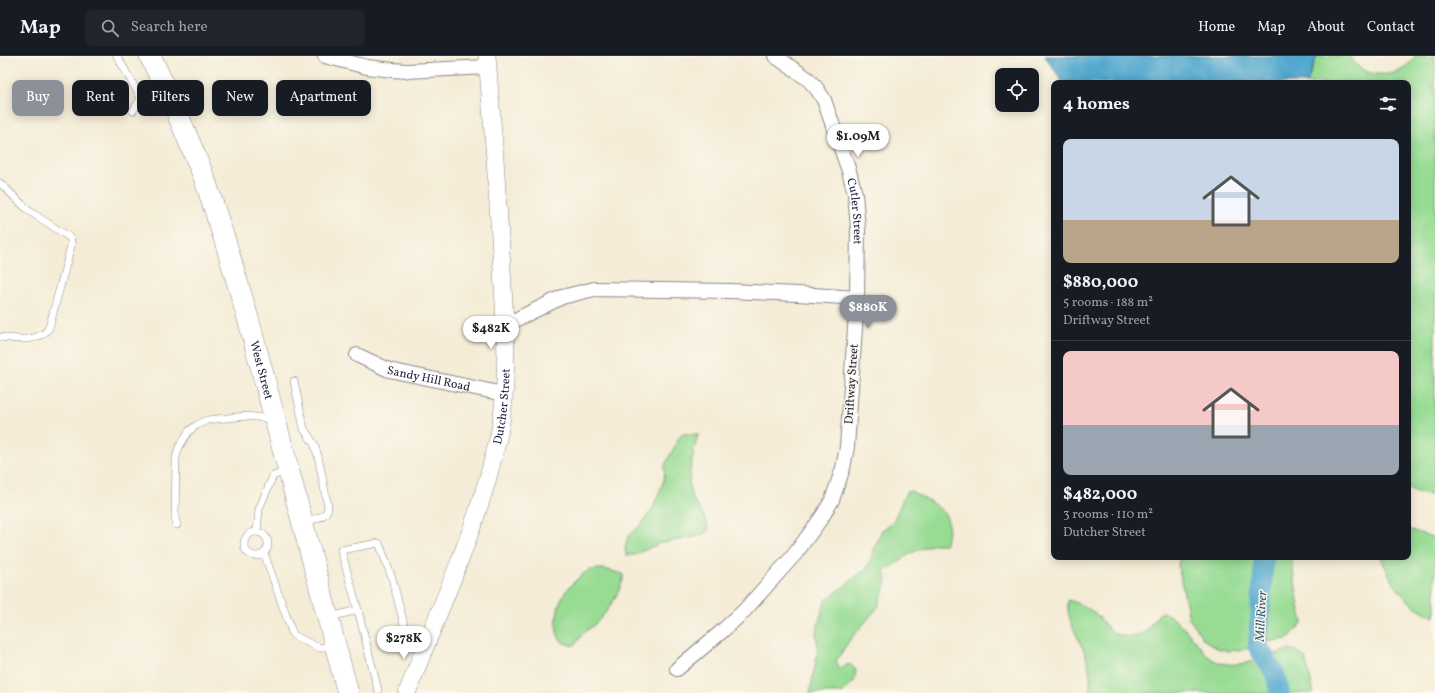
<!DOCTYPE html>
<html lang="en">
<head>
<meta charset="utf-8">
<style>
	:root { --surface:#171b24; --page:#20242c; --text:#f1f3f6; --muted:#9ea1a6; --line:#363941; --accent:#8c9099 }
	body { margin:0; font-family:Vollkorn,serif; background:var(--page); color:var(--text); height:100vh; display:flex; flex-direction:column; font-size:15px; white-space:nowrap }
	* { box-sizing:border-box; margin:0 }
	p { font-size:13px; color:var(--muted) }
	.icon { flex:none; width:22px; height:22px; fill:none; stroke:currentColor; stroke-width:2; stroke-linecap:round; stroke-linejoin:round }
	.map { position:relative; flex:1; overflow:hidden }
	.drawer { position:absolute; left:1051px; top:24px; width:360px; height:480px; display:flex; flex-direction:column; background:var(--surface); border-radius:8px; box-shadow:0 2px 10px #0003 }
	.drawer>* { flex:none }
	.banner { position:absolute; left:12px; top:24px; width:380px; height:36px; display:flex; gap:8px }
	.fabs { position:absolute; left:995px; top:12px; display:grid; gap:8px }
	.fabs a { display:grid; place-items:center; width:44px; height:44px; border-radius:8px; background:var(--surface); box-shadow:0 2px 10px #0003; font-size:20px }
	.price { position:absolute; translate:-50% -34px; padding:0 9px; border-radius:14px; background:#fff; color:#222; font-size:13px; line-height:26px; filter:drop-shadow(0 1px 2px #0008) }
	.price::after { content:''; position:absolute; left:50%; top:24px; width:12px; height:9px; margin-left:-6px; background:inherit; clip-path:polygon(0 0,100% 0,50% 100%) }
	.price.active { background:var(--accent); color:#fff }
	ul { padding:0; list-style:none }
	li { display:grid; align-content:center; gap:8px; height:212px; padding:0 12px }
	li+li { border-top:1px solid var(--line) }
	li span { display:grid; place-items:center; height:124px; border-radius:8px; color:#555 }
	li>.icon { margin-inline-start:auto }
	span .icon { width:72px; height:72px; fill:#fffc; stroke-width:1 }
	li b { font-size:17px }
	h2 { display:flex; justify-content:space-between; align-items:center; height:48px; padding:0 12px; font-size:17px }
	.pill { padding:0 14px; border-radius:8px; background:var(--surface); box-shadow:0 2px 10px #0003; font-size:14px; line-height:36px }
	.pill.active { background:var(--accent); color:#fff }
	header { display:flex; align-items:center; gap:24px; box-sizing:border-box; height:56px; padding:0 20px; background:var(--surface); border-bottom:1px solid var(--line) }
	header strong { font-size:19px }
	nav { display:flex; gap:22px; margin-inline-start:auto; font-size:14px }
	.search { width:280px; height:36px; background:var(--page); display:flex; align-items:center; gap:10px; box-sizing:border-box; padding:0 14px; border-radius:8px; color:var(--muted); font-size:15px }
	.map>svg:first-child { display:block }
	.green { fill:#98dc94; stroke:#5d7f68 }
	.water { fill:#51a7ce; stroke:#3a6484 }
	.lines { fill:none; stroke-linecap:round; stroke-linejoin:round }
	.river { stroke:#51a7ce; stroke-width:20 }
	.service-casing { stroke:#8b8788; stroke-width:8 }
	.minor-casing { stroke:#8b8788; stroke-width:16 }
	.tertiary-casing { stroke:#8b8788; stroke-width:18 }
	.primary-casing { stroke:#8b8788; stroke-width:22 }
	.service { stroke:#fff; stroke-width:7 }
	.minor { stroke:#fff; stroke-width:14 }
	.tertiary { stroke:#fff; stroke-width:17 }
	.primary { stroke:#fff; stroke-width:21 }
	.labels { text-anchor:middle; stroke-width:3; stroke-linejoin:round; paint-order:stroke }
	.street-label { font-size:12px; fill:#22223b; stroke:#fbf7ec }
	.water-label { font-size:13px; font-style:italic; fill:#355776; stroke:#fbf7ec }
</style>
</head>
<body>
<header>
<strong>Map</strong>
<div class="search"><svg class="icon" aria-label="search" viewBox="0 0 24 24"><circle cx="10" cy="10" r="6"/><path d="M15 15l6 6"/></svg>Search here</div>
<nav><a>Home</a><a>Map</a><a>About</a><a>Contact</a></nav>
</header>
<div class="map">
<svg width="1435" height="637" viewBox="0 0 1435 637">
	<rect width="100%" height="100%" fill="#fbf7ec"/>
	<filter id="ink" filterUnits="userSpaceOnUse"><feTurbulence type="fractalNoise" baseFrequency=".025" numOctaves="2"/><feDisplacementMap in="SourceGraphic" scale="8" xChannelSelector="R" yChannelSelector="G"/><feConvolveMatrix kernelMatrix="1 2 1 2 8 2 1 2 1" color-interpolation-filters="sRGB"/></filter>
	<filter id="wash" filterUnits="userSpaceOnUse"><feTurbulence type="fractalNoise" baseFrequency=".012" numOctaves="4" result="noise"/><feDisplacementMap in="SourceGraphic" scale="16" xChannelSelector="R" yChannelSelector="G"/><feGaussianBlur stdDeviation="0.9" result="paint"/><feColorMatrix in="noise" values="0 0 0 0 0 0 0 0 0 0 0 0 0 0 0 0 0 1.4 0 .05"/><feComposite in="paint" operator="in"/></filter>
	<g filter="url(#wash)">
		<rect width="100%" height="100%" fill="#f4ecd6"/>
		<g class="green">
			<path d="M1317,0h33c4,5 7,11 13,14 9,5 27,6 36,1 7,-3 12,-9 16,-15h20v438c-8,3 -19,-2 -27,-6v-405h-101z"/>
			<path d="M681,378h17c-3,14 -11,42 -8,56 2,15 19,25 18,42l-12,5 -36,6 -26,12h-8l-1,-8 3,-11 13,-11 12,-17 11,-28 1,-15z"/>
			<path d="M911,435c11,7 30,14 36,27 3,7 0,18 -1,26h-12l-23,9 -27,19 3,9 -9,26 -29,34 -13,20 3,7 11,-4 6,6 -2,12 -12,11h-32l8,-44 -2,-16 9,-32 42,-33 15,-38 11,-8 13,-30z"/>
			<path d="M1408,473l27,9v79c-6,-3 -14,-6 -20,-11 -16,-11 -27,-31 -34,-49h27z"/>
			<polygon points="1180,501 1291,501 1299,551 1303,566 1288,583 1257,587 1246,593 1229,595 1217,592 1204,584 1189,562 1178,509"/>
			<path d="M604,513l19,5 1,2c-4,16 -15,34 -27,46 -4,4 -9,7 -14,12 -4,3 -5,9 -10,12 -2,-1 -6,-2 -9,-3 -13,-8 -7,-38 0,-49 5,-7 14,-17 22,-22 5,-3 12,-3 18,-3z"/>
			<path d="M1068,544c11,3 21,8 30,16 4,4 7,10 12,14 8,7 22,9 32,4 9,-5 11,-17 20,-22 18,7 34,31 47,45 22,17 56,0 79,-7h6l11,8 9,35h-224c1,-13 0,-24 -4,-37 -6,-17 -21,-37 -18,-56z"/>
		</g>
		<polygon class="water" points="1045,0 1317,0 1307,27 1063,27"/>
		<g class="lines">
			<polyline class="river" points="1264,501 1258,591 1275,618 1280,637"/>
		</g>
	</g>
	<g filter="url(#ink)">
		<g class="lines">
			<defs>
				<g id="service">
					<polyline points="117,0 141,42 162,30"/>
					<polyline points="133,55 141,42"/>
					<path d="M0,127l29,28 40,26 2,4v5l-22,82c-10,15 -33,11 -49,9"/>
					<path d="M294,325l10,48 10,15 4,12 10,51c-1,11 -15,12 -23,15"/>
					<polyline points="177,469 175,462 176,402 179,391 189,375 197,369 207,364 247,360 272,363"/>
					<polyline points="257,476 259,453 273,420 287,415"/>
					<circle cx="256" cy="488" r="12"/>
					<polyline points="264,497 293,579 319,592 333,589"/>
					<polyline points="358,554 341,494 379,487 392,522 406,576 411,586 425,592"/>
					<polyline points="330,561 358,554 378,634"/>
				</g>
				<g id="minor">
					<polyline points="325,0 367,11 393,14 407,15 488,11"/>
					<path id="s1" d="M775,0l33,23 9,10 7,11 25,71 6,23 3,34 -1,70"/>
					<polyline points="505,269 562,241 594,233 730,235 798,238 857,242 847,391 843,412 832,444 822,461 795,498 744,555 720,577 677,613"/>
					<path id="s2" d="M357,299l32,15 115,24"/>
				</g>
				<g id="tertiary">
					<path id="s3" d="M407,637c27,-71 59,-140 80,-212 5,-19 11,-38 14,-58 8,-51 4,-103 1,-154 -4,-71 -9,-142 -15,-213"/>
				</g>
				<g id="primary">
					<path id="s4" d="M150,0l25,52 29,69 22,67 23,78 99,371"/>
				</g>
			</defs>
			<use href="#service" class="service-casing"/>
			<use href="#minor" class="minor-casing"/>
			<use href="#tertiary" class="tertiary-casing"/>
			<use href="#primary" class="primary-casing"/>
			<use href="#service" class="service"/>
			<use href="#minor" class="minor"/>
			<use href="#tertiary" class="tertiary"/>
			<use href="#primary" class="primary"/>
		</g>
	</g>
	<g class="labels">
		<g class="street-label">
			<text dy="4" stroke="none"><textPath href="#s1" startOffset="183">Cutler Street</textPath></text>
			<text dy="4" stroke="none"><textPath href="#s4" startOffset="334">West Street</textPath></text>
			<text dy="4" stroke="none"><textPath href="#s2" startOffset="76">Sandy Hill Road</textPath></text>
			<text transform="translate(851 328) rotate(-86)" y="4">Driftway Street</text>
			<text dy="4" stroke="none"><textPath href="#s3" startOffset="303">Dutcher Street</textPath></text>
		</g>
		<g class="water-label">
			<text transform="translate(1260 560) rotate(-87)" y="5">Mill River</text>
		</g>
	</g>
</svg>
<div class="fabs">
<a><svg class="icon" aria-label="locate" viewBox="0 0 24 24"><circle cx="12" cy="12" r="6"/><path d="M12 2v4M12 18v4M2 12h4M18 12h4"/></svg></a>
</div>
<b class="price" style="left:858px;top:102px">$1.09M</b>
<b class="price active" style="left:868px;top:273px">$880K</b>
<b class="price" style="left:491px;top:294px">$482K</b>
<b class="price" style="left:404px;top:604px">$278K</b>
<div class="banner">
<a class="pill active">Buy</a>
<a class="pill">Rent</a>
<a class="pill">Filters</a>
<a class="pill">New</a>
<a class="pill">Apartment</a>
</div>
<section class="drawer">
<h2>4 homes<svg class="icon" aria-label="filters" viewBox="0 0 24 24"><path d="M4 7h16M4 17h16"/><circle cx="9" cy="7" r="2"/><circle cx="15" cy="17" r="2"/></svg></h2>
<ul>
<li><span style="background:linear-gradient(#c9d6e8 65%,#b9a48a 0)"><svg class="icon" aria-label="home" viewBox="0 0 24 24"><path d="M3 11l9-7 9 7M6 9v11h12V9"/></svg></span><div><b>$880,000</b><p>5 rooms · 188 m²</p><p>Driftway Street</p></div></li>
<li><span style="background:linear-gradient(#f6c9c9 60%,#9aa5b1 0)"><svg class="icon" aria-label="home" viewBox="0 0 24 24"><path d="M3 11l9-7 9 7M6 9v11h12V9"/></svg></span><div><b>$482,000</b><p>3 rooms · 110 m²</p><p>Dutcher Street</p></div></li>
</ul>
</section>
</div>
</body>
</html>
